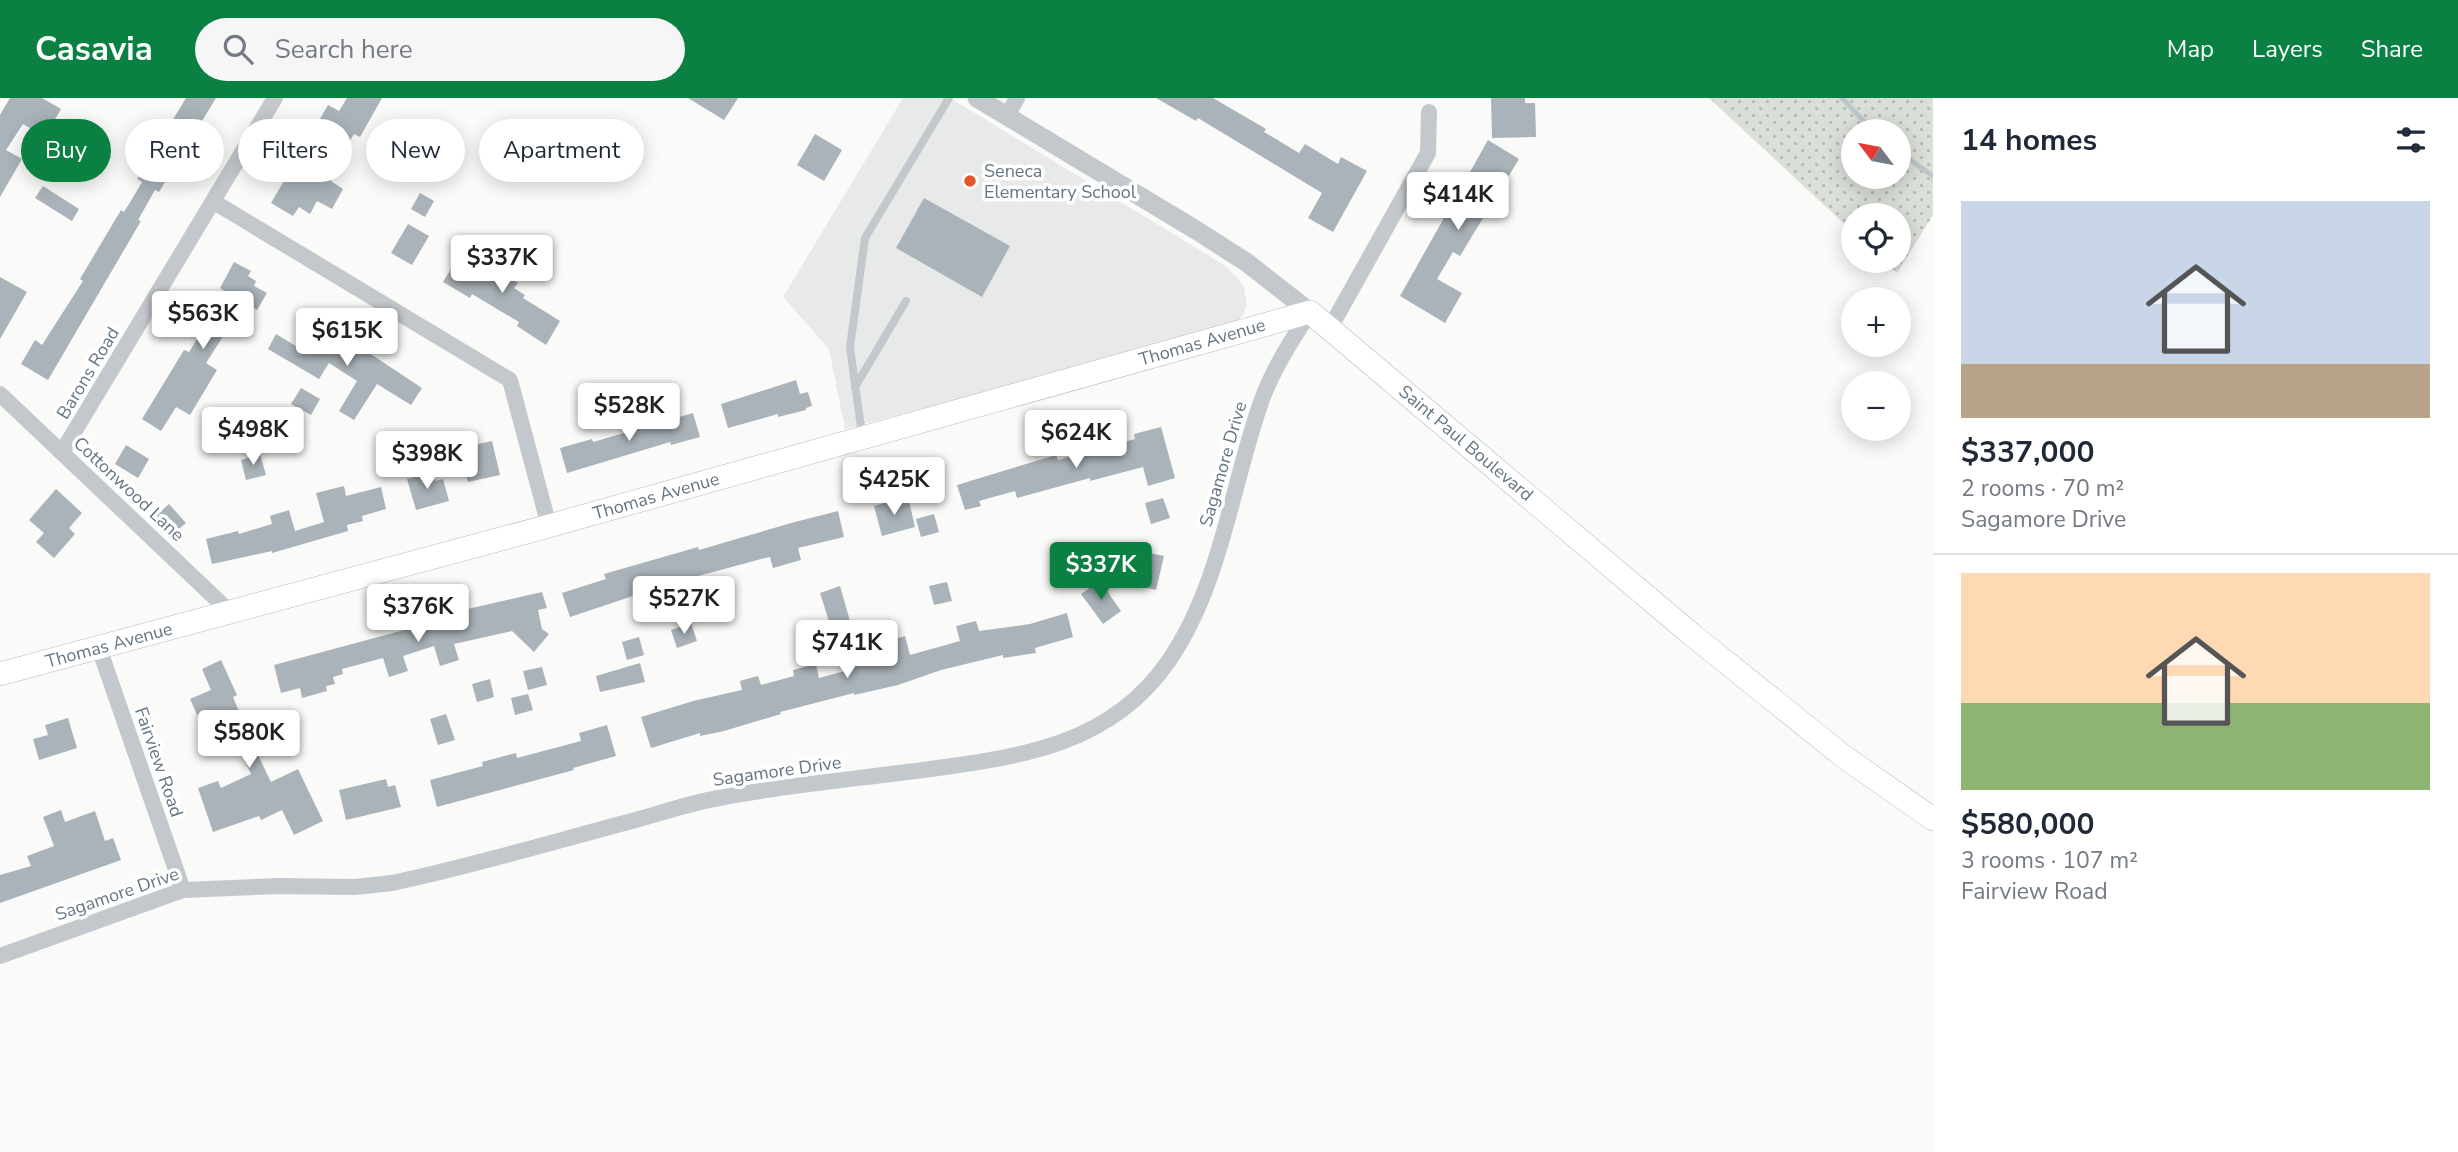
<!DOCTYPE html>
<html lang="en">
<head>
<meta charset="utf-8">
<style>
	:root { --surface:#fff; --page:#f6f6f7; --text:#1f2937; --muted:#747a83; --line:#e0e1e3; --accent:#0b8043 }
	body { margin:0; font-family:"Nunito Sans",sans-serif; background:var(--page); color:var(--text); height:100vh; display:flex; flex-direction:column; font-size:26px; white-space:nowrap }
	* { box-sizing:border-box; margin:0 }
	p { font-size:23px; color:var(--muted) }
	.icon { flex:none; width:38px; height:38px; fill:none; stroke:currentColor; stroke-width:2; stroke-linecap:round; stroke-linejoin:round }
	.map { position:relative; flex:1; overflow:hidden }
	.sheet { display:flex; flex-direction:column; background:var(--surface); width:525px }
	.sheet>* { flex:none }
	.banner { position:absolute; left:21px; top:21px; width:665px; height:63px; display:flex; gap:14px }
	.needle { width:46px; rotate:302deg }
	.fabs { position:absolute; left:1841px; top:21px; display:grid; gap:14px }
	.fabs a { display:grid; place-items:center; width:70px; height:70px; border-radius:50%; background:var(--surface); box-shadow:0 4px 18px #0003; font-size:35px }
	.price { position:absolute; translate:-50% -60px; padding:0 16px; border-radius:7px; background:#fff; color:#222; font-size:23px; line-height:46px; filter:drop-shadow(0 2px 4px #0008) }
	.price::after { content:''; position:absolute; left:50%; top:42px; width:21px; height:16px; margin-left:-10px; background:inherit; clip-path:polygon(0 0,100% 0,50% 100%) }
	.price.current { background:var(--accent); color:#fff }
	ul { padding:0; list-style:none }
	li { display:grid; align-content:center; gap:14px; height:371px; padding:0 28px }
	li+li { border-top:2px solid var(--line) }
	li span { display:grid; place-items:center; height:217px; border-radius:0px; color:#555 }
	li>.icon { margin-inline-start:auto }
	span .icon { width:126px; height:126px; fill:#fffc; stroke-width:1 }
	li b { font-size:30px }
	h2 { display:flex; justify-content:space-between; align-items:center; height:84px; padding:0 28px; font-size:30px }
	.chip { padding:0 24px; border-radius:32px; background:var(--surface); box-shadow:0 4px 18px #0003; font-size:24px; line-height:63px }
	.chip.current { background:var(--accent); color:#fff }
	header { display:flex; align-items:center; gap:42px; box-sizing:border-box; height:98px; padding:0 35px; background:var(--accent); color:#fff }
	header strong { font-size:33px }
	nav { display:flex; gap:38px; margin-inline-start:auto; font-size:24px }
	.search { width:490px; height:63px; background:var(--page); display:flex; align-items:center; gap:18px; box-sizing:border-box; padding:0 24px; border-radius:38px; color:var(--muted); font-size:26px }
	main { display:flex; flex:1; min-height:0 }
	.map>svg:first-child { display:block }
	.built { fill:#e8e9e9 }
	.grass { fill:url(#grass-dots); fill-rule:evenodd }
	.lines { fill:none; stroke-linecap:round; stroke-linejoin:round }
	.stream { stroke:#bbc7cb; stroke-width:5 }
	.building { fill:#aab3b9 }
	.secondary-casing { stroke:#b3babf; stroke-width:24 }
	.service { stroke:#c3c8cc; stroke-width:8 }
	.minor { stroke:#c3c8cc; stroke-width:16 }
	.tertiary { stroke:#c3c8cc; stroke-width:19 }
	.secondary { stroke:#fff; stroke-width:23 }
	.poi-dot { fill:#e4572e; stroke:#fff; stroke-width:2.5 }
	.labels { text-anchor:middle; stroke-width:7; stroke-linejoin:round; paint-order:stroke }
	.poi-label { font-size:18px; fill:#657683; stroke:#fff; text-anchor:start }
	.street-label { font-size:18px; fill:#657683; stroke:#fff }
</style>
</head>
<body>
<header>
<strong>Casavia</strong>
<div class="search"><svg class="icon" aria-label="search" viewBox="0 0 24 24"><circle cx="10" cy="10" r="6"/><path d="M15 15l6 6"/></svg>Search here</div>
<nav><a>Map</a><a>Layers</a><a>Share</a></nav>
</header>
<main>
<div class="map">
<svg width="1933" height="1054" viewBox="0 0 1933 1054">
	<defs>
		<pattern id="grass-dots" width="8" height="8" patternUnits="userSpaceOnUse" patternTransform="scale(1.75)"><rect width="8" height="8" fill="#dadfd7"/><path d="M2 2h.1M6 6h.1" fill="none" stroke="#b4b9b4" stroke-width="1.8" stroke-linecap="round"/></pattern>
	</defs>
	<rect width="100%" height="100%" fill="#fafaf8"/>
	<polygon class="built" points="903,0 950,0 1224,167 1236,178 1244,189 1247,208 1242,218 1234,228 1221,232 845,331 829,251 783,199"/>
	<path class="grass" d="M1709,0h224v117l-36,58 -13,-12h15v-46h-46v17zM1853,33h46v46h-46z"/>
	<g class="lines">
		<g class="stream">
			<polyline points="1842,0 1873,33"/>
			<polyline points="1899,54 1933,78"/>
		</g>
	</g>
	<g class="building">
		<polygon points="10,0 42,0 61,11 45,39 23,26 6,52 22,61 0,99 0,17"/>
		<polygon points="186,0 216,0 159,94 155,92 138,122 141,123 48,282 21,266 35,242 42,247 83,183 80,181 121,112 124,114 132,101 142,84 137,81"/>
		<polygon points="347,0 382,0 360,39 354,36 329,77 333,80 331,83 343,91 332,111 317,103 310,116 299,109 293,118 271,105 328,7 339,13"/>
		<polygon points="688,0 738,0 724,22"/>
		<polygon points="1156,0 1213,0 1266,31 1264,34 1299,55 1305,46 1338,66 1341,59 1367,73 1333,134 1308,120 1322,95 1198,20 1196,23"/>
		<polygon points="1491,0 1525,0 1525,5 1535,5 1536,39 1492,40"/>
		<polygon points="815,36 842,52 824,83 797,67"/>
		<polygon points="1488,42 1519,61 1460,158 1453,154 1437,181 1462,195 1445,225 1400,198"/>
		<polygon points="43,88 79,111 72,123 35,100"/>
		<polygon points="420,95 434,103 425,119 411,111"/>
		<polygon points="924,100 1010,148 982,199 896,150"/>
		<polygon points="408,126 429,138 412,167 391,155"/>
		<polygon points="492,146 506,153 496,171 518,185 514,190 525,197 523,200 560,223 546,247 517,228 519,224 472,196 470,200 443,184 456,163 476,175"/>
		<polygon points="234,164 251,173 248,178 256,183 254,188 267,195 257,212 245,204 206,265 217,272 190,317 176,309 161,333 142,321 184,252 189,254 226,194 220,190"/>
		<polygon points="0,179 27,194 0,241"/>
		<polygon points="318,231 322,234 324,231 354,249 363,251 422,290 411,307 377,286 354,322 339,313 357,283 329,265 319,281 268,251 276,236 304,253"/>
		<polygon points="796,282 800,296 808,294 812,308 806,310 806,312 778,319 778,316 728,330 721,306"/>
		<polygon points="301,290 320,301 311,317 291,306"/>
		<polygon points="693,315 700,339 671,347 670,344 567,375 560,350 592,341 593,344"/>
		<polygon points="1161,329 1175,380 1148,388 1143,369 1090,383 1090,380 1017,400 1015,393 979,403 981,408 965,412 957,387 1056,357 1058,362 1135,341 1134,336"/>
		<polygon points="492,343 500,377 468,384 460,350"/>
		<polygon points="126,347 149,361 138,380 115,366"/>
		<polygon points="260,356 266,377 246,382 241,362"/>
		<polygon points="433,374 435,383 443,381 449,403 416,412 407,381"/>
		<polygon points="344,388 346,398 381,389 386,411 362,418 363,423 347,427 348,433 272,455 272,453 212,466 206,441 238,433 239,436 272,426 270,418 289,412 295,433 324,424 316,395"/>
		<polygon points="56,391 82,415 69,430 75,436 54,460 36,444 44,435 29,422"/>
		<polygon points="1163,400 1170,420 1151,426 1145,405"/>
		<polygon points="898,401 899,406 909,403 915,429 882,438 874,408"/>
		<polygon points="169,406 186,425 172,437 156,417"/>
		<polygon points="838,413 844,439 798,450 801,462 773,470 770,459 765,460 676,484 678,489 652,496 655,506 637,511 633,498 570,519 562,495 606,481 604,476 698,449 699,452 791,425"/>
		<polygon points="934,416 939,434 921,439 916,421"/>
		<polygon points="1124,450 1164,458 1156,492 1116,483"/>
		<polygon points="1100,483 1121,513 1103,526 1081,496"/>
		<polygon points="947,484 952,503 934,507 929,488"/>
		<polygon points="840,488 852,530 833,536 820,495"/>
		<polygon points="542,494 547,510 538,512 542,531 549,536 534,554 512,533 454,546 459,562 440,568 434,548 403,558 408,573 389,579 383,560 342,571 343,576 333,579 335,586 326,588 327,593 302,600 300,590 281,595 274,567 460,517 459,513"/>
		<polygon points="1067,515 1073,539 1035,550 1036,555 1003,560 1003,557 941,572 898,587 854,597 854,595 780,614 781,616 724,633 700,638 700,635 651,650 641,619 693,603 742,592 740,583 758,578 761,587 794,578 793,572 816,566 819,580 848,572 847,566 863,562 865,567 893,560 888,543 905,538 910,557 960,543 956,528 976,523 979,533 1030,526"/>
		<polygon points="691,525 697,543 677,550 671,532"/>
		<polygon points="639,539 644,557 627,562 622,544"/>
		<polygon points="221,562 237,597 233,599 245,628 250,625 260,646 254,649 271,684 298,671 323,723 294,737 282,712 261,722 259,718 213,734 198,690 218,683 221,690 251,676 223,620 219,622 216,614 199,621 190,601 211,592 202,571"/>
		<polygon points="640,565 645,584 600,594 596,578"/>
		<polygon points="542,569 547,587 528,592 523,573"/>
		<polygon points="490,581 494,599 477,604 472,586"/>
		<polygon points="528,596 533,612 515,617 511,600"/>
		<polygon points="446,616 455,642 438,647 430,621"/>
		<polygon points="68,620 77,650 39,662 33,641 48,637 45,627"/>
		<polygon points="607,627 616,658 573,670 574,672 437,709 430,682 483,668 482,664 516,655 517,660 581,643 579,635"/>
		<polygon points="386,681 388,689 395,687 401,709 346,722 339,692"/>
		<polygon points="61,712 65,724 95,713 105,743 113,740 121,762 0,805 0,777 31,768 27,758 54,748 43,719"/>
	</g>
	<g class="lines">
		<defs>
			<polyline id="secondary" points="0,576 549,428 1310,214 1691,536 1843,658 1933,721"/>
		</defs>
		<use href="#secondary" class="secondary-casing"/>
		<g class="service">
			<polyline points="855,289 906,203"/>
			<polyline points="862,337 850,249 865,140 949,0"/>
		</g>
		<g class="minor">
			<polyline points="1007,18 1017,0"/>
			<polyline points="214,104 510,282 549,428"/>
			<polyline points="1330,230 1428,55 1429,14"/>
			<polyline points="0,296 231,515"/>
			<polyline points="62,354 275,0"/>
			<polyline points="99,550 183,792"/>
			<path d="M0,858l183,-66 95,-4 77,1 37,-4c81,-17 160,-41 240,-62 29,-8 58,-18 87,-23 67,-13 136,-19 204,-28 94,-13 186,-23 245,-108 53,-77 63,-174 93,-260 12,-33 30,-61 49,-90"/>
		</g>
		<polyline class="tertiary" points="977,0 1196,132 1246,164 1310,214"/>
		<use href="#secondary" class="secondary"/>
	</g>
	<circle class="poi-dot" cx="970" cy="83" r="7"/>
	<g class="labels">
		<g class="poi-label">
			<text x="984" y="79">Seneca<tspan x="984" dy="21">Elementary School</tspan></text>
		</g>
		<g class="street-label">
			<text transform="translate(1202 244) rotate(-16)" y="6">Thomas Avenue</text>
			<text transform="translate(88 275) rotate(-59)" y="6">Barons Road</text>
			<text transform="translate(1466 345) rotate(40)" y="6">Saint Paul Boulevard</text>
			<text transform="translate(1223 366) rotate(-74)" y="6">Sagamore Drive</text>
			<text transform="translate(129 391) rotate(43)" y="6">Cottonwood Lane</text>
			<text transform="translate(656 398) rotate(-16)" y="6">Thomas Avenue</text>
			<text transform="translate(109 547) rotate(-15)" y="6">Thomas Avenue</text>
			<text transform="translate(159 664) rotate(71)" y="6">Fairview Road</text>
			<text transform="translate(777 673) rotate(-8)" y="6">Sagamore Drive</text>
			<text transform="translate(117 796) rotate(-19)" y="6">Sagamore Drive</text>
		</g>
	</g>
</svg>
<div class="fabs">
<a><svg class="needle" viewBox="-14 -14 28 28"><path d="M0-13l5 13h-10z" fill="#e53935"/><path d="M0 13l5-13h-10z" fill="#747a83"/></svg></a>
<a><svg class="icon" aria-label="locate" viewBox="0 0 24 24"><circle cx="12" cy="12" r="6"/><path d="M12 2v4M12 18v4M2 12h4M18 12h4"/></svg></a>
<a>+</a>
<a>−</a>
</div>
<b class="price" style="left:1458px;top:134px">$414K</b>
<b class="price" style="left:502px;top:197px">$337K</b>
<b class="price" style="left:203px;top:253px">$563K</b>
<b class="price" style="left:347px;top:270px">$615K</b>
<b class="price" style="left:629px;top:345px">$528K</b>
<b class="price" style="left:253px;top:369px">$498K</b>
<b class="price" style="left:1076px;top:372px">$624K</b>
<b class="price" style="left:427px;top:393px">$398K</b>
<b class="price" style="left:894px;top:419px">$425K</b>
<b class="price current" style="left:1101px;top:504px">$337K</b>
<b class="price" style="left:684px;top:538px">$527K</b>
<b class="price" style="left:418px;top:546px">$376K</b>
<b class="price" style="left:847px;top:582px">$741K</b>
<b class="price" style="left:249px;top:672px">$580K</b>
<div class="banner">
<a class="chip current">Buy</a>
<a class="chip">Rent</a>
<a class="chip">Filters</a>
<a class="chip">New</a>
<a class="chip">Apartment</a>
</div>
</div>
<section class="sheet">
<h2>14 homes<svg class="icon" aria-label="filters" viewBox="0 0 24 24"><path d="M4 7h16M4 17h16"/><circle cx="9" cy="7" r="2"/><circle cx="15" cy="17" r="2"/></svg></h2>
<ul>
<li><span style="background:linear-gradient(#c9d6e8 75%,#b9a48a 0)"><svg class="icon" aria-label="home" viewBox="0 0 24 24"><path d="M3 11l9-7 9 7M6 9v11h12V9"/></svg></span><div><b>$337,000</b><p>2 rooms · 70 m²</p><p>Sagamore Drive</p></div></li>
<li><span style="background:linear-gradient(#ffd9b3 60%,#8fb573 0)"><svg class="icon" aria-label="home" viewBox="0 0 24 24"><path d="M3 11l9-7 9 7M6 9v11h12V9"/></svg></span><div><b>$580,000</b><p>3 rooms · 107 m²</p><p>Fairview Road</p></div></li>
</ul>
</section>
</main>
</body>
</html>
